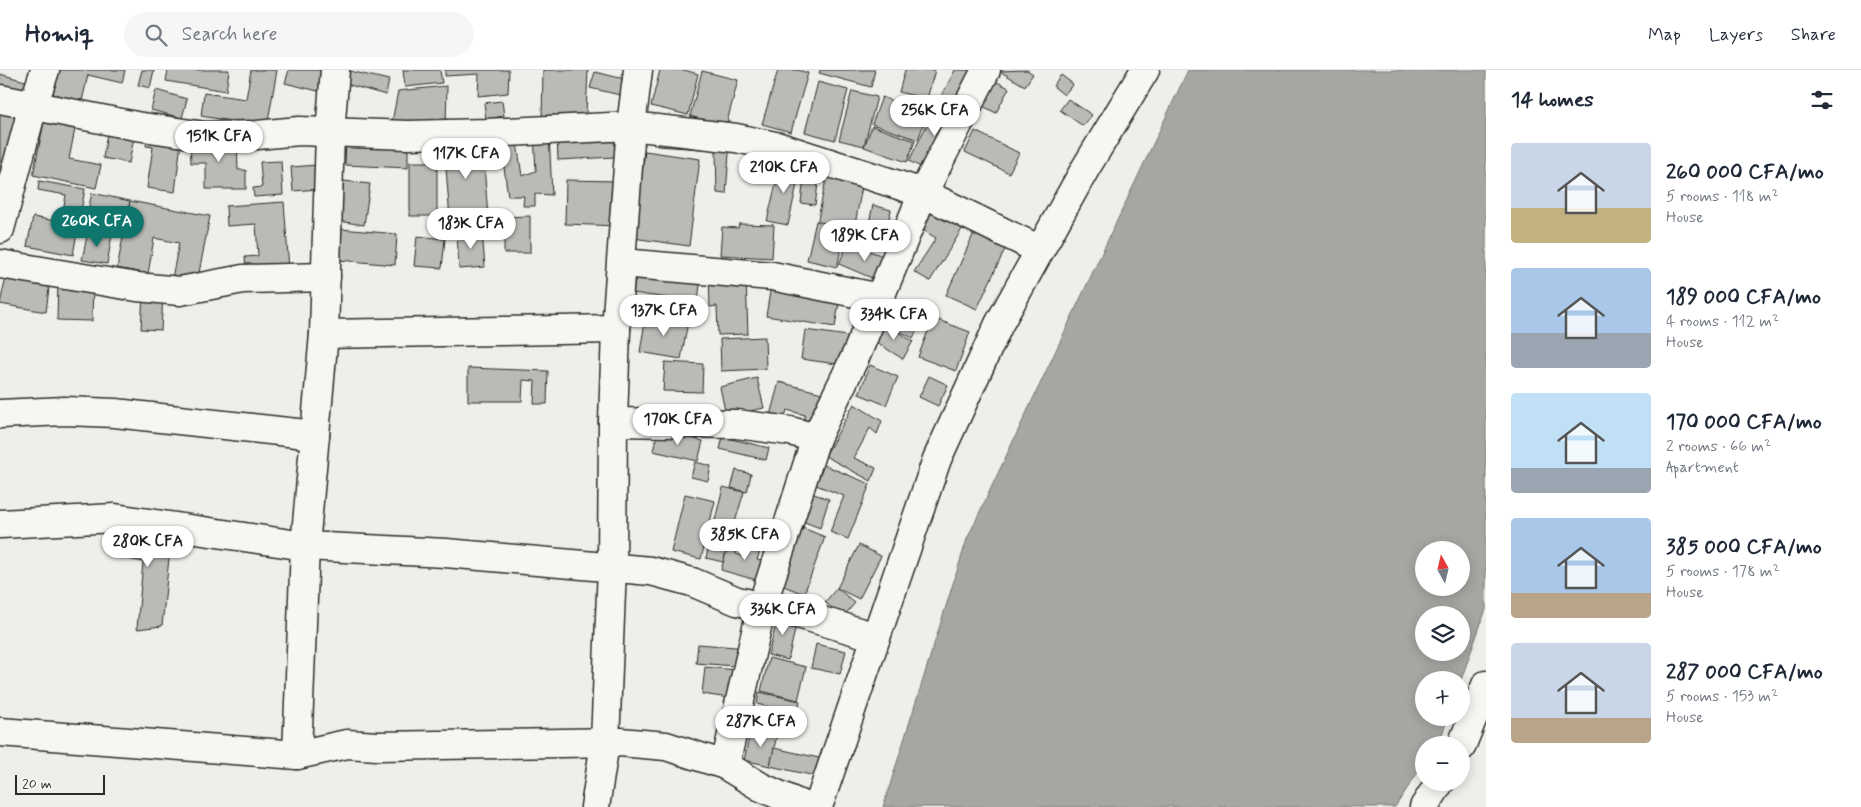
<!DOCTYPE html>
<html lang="en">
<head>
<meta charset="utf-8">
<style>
	:root { --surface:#fff; --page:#f6f6f7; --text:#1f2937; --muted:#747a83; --line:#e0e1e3; --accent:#0f766e }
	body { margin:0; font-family:Mynerve,sans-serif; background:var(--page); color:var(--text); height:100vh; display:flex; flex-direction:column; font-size:19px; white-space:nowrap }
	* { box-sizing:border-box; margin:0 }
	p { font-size:16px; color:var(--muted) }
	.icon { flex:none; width:28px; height:28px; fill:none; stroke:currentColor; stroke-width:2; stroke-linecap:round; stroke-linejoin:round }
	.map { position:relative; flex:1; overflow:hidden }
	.details { display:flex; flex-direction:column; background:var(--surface); width:375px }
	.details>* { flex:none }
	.needle { width:32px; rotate:352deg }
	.buttons { position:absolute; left:1415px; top:471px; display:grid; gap:10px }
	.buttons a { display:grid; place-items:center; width:55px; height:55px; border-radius:50%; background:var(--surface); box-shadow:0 2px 12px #0003; font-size:25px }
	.scale { position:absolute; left:15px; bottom:12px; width:90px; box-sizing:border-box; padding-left:5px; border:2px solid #2b2b2b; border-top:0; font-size:14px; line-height:18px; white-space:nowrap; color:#2b2b2b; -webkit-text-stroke:4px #f6f6f2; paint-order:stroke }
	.price { position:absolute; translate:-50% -42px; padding:0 11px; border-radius:18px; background:#fff; color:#222; font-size:16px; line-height:32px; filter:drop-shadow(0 1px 2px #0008) }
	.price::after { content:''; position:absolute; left:50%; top:30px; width:15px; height:11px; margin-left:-8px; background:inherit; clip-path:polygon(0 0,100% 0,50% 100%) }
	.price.on { background:var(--accent); color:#fff }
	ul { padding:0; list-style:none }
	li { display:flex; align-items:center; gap:15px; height:125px; padding:0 25px }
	li span { display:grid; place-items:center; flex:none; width:140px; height:100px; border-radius:5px; color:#555 }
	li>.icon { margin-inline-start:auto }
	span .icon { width:60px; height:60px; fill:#fffc; stroke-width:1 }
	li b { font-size:21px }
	h2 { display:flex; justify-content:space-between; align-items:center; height:60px; padding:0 25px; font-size:21px }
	header { display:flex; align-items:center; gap:30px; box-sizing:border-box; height:70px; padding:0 25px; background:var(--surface); border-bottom:1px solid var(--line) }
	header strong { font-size:24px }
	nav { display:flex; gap:28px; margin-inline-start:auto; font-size:18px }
	.search { width:350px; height:45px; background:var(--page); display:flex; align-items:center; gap:12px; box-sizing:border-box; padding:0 18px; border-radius:28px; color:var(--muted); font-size:19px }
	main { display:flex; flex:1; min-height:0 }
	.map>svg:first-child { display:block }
	.water { fill:#a6a6a3; stroke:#757573; fill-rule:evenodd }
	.building { fill:#babab7; stroke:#2b2b2b }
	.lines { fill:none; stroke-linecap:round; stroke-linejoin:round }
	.minor-casing { stroke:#2b2b2b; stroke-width:31 }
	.minor { stroke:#f6f6f2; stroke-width:28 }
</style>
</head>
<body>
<header>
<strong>Homiq</strong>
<div class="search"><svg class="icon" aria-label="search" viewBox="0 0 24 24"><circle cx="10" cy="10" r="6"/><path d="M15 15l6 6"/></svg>Search here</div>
<nav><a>Map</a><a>Layers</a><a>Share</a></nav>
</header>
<main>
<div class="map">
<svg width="1486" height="737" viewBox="0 0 1486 737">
	<rect width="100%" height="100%" fill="#eeeeea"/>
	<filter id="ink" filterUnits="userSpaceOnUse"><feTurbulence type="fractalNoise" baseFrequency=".02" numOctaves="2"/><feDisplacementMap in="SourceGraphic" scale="10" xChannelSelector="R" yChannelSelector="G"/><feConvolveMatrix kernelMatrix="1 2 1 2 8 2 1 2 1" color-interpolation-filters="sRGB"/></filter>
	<g filter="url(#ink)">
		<path class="water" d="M1188,0h298v539l-25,71h-37v38h24l-6,16 -7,11h-11v18l-29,44h-512l84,-268zM1424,480h37v38h-37zM1424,545h37v37h-37z"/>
		<g class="building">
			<polygon points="59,0 125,0 122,13 88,5 82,31 53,24"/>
			<polygon points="142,0 154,0 150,18 138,15"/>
			<polygon points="168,0 229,0 226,21 166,11"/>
			<polygon points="251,0 277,0 267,57 201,46 204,23 246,29"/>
			<polygon points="289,0 323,0 318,21 285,13"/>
			<polygon points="403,0 440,0 442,13 405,17"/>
			<polygon points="445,0 509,0 508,23 478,26 479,4 445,6"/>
			<polygon points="543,0 588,0 586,44 542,48"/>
			<polygon points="660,0 684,0 698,4 688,45 651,36"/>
			<polygon points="778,0 798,0 808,3 791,62 762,54"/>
			<polygon points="820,0 875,0 871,17 819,3"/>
			<polygon points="905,0 935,0 927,29 899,22"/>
			<polygon points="955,0 982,0 962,39 940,29"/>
			<polygon points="1027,0 1033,4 1025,16 999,1"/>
			<polygon points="350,1 389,10 386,25 346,14"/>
			<polygon points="702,1 738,10 726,56 690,46"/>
			<polygon points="595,2 624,9 620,25 590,18"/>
			<polygon points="0,4 36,14 36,26 0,17"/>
			<polygon points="1061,5 1073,14 1064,25 1053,16"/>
			<polygon points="995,11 1009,18 996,43 981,35"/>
			<polygon points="818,12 848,20 835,70 805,62"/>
			<polygon points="447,16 446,55 392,52 398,21"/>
			<polygon points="156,20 187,29 182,48 151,40"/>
			<polygon points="852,21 877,27 864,76 839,70"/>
			<polygon points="882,27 927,44 918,70 872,54"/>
			<polygon points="1068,29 1092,45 1083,56 1060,40"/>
			<polygon points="502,31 504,46 486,49 484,33"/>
			<polygon points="938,32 962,43 932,103 909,91"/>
			<polygon points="0,36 23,42 3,104 0,103"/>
			<polygon points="44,52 75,59 69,89 101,95 96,118 33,105"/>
			<polygon points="872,56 915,71 907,92 864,77"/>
			<polygon points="108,57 135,62 129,93 103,88"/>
			<polygon points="149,59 182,64 175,122 147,118 153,77 146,76"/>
			<polygon points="975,61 1019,83 1009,103 965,82"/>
			<polygon points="614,62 615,87 558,90 557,65"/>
			<polygon points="549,63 552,125 535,124 535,136 523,136 524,126 508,126 500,69 516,66 522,106 536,101 534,65"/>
			<polygon points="658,63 730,70 726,124 717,123 716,80 657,76"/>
			<polygon points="346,69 408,71 408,98 345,95"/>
			<polygon points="190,70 237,70 238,100 246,100 246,119 206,119 206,93 191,93"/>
			<polygon points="482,70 488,146 450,149 444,73"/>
			<polygon points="645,81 700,89 689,176 633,168"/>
			<polygon points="281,91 283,125 254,127 253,118 262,117 260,92"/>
			<rect x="410" y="92" width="27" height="54"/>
			<polygon points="781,92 801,96 788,155 767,151"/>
			<polygon points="317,95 319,119 293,121 291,97"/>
			<polygon points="805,98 820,100 815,135 801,133"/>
			<polygon points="827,104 863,111 852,171 815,164"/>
			<polygon points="566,110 619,111 618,156 565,154"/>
			<polygon points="39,111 85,119 73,185 27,176 33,147 61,152 66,125 38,120"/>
			<polygon points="344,111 370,114 364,155 338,151"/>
			<polygon points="92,123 130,131 127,148 88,140"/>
			<polygon points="130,131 210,146 197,213 172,208 179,173 154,168 148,204 117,198"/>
			<polygon points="284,132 289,199 246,201 245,187 258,186 256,154 227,156 226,136"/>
			<polygon points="873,135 891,140 884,171 866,167"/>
			<polygon points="931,135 964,156 930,211 914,202 936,168 918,157"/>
			<polygon points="530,146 530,183 504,183 504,147"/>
			<polygon points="816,151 846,158 837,197 807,190"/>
			<polygon points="739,154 774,155 772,188 720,185 722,157 738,158"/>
			<polygon points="341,159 397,164 395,195 339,190"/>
			<polygon points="88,161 112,165 107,194 82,190"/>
			<polygon points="482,161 485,197 459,199 457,162"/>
			<polygon points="974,163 1006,177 977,239 946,225"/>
			<polygon points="417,166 445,169 442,198 414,196"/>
			<polygon points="848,173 891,189 881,212 839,194"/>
			<polygon points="637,199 701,208 696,244 671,241 673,229 633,223"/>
			<polygon points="709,205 746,208 748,264 718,265 717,236 710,237"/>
			<polygon points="6,206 50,210 46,242 0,234"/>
			<polygon points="58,211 93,212 92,251 57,250"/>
			<polygon points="771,216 840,227 835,257 766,246"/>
			<polygon points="143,224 163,225 161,260 141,259"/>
			<polygon points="894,234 923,249 913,268 884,254"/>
			<polygon points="646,245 688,252 681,289 640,282"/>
			<polygon points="933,248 970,262 956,301 918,287"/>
			<polygon points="884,254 913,271 903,289 874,271"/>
			<polygon points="805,260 848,266 844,295 801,289"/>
			<polygon points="765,267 766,299 721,301 720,269"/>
			<polygon points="665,292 703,294 702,322 663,321"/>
			<polygon points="870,295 898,307 886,335 859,324"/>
			<polygon points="468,298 548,301 547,334 534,334 535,311 523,310 522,331 468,331"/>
			<polygon points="929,306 948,315 938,336 919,327"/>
			<polygon points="757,308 764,338 726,346 720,317"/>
			<polygon points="779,312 822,323 812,362 800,359 805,345 787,340 783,353 769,349"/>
			<polygon points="854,334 882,351 877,364 870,358 854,388 876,398 871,411 825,386"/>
			<polygon points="658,360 703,371 698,391 653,381"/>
			<polygon points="723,367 769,378 766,390 720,379"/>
			<polygon points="695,392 711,396 708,411 691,407"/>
			<polygon points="824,395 870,414 848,469 830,462 844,426 816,415"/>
			<polygon points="736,400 751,404 747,422 731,418"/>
			<polygon points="723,417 744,422 723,492 706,488"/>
			<polygon points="811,423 829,429 820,458 802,451"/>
			<polygon points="685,424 715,431 701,489 671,482"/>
			<polygon points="117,454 172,459 162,556 137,559 143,492 117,487"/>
			<polygon points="740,456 782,465 779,478 748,471 740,471 737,469"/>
			<polygon points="803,458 825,467 804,524 781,515"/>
			<polygon points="730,469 740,471 736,484 743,486 748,471 762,475 757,490 768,493 763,512 721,500"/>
			<polygon points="859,475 881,486 859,529 837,518"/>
			<polygon points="837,518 855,533 843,547 825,532"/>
			<polygon points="779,543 798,547 788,590 768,585"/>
			<polygon points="698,574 748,578 747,597 696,593"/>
			<polygon points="816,574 846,581 840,604 811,598"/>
			<polygon points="769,588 806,597 798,630 761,621"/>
			<polygon points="705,597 737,600 736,629 702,624"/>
			<polygon points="759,622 800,631 797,644 757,634"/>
			<polygon points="755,639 801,649 797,664 752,653"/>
			<polygon points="751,659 777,665 770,696 744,690"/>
			<polygon points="774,678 828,690 824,708 770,696"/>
		</g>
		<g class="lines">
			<defs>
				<g id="minor">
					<polyline points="0,29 136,56 205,66 257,65 299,61 408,65 486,63 631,56 736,68 780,77 923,123 1040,180"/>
					<polyline points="0,159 33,36 45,0"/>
					<polyline points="622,193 772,206 880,228"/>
					<polyline points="0,194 137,217 180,221 243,209 326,207"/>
					<polyline points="324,264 616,259 631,56 638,0"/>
					<polyline points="0,344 65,341 115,343 315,365"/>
					<polyline points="613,352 737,354 790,361 816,368"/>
					<polyline points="0,454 115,448 305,476 446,483 651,501 692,512 737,531 798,544 876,567"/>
					<polyline points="0,662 297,685 305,476 324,264 330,63 335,0"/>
					<polyline points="1461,677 1486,615"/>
					<polyline points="297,685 347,674 377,676 620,672 666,676 725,695 761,717 806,737"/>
					<polyline points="725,695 762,536 816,368 857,283 923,123 986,0"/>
					<polyline points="595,737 605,673 612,497 613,352 616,259"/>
					<polyline points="818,737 937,389 999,254 1085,99 1145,0"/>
					<polyline points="1424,737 1440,712"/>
				</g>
			</defs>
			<use href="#minor" class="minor-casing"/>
			<use href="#minor" class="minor"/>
		</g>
	</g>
</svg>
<div class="buttons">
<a><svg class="needle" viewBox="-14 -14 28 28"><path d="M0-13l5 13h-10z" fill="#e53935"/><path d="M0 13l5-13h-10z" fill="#747a83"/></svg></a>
<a><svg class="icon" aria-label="layers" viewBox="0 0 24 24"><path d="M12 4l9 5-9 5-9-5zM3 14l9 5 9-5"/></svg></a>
<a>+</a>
<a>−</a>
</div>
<div class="scale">20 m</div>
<b class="price" style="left:935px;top:67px">256K CFA</b>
<b class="price" style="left:219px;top:93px">151K CFA</b>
<b class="price" style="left:466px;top:110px">117K CFA</b>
<b class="price" style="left:784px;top:124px">210K CFA</b>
<b class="price on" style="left:97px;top:178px">260K CFA</b>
<b class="price" style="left:471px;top:180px">183K CFA</b>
<b class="price" style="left:865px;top:192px">189K CFA</b>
<b class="price" style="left:664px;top:267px">137K CFA</b>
<b class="price" style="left:894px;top:271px">334K CFA</b>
<b class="price" style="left:678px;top:376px">170K CFA</b>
<b class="price" style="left:745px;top:491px">385K CFA</b>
<b class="price" style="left:148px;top:498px">280K CFA</b>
<b class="price" style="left:783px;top:566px">336K CFA</b>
<b class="price" style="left:761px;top:678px">287K CFA</b>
</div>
<section class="details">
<h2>14 homes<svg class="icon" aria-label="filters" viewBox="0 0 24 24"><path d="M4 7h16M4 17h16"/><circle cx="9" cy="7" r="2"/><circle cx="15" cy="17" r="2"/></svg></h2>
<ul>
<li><span style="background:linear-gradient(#c9d6e8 65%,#c2b280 0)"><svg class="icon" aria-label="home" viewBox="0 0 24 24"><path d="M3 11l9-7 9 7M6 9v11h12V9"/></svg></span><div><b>260 000 CFA/mo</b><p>5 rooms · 118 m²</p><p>House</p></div></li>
<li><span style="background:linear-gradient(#a9c7e8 65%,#9aa5b1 0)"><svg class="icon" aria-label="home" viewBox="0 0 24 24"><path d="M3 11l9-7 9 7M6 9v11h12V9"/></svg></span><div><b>189 000 CFA/mo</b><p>4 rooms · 112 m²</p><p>House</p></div></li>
<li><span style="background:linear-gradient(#bfe0f5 75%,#9aa5b1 0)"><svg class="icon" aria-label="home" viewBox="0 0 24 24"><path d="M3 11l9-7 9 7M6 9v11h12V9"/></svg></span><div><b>170 000 CFA/mo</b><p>2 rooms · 66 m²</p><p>Apartment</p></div></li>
<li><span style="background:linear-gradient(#a9c7e8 75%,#b9a48a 0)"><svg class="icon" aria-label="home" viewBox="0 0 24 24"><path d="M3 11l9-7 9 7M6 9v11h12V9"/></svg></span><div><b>385 000 CFA/mo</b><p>5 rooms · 178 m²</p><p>House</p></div></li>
<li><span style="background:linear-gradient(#c9d6e8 75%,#b9a48a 0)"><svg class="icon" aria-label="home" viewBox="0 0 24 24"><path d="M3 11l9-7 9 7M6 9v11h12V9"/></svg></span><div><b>287 000 CFA/mo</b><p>5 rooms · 153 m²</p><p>House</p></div></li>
</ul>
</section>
</main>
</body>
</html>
